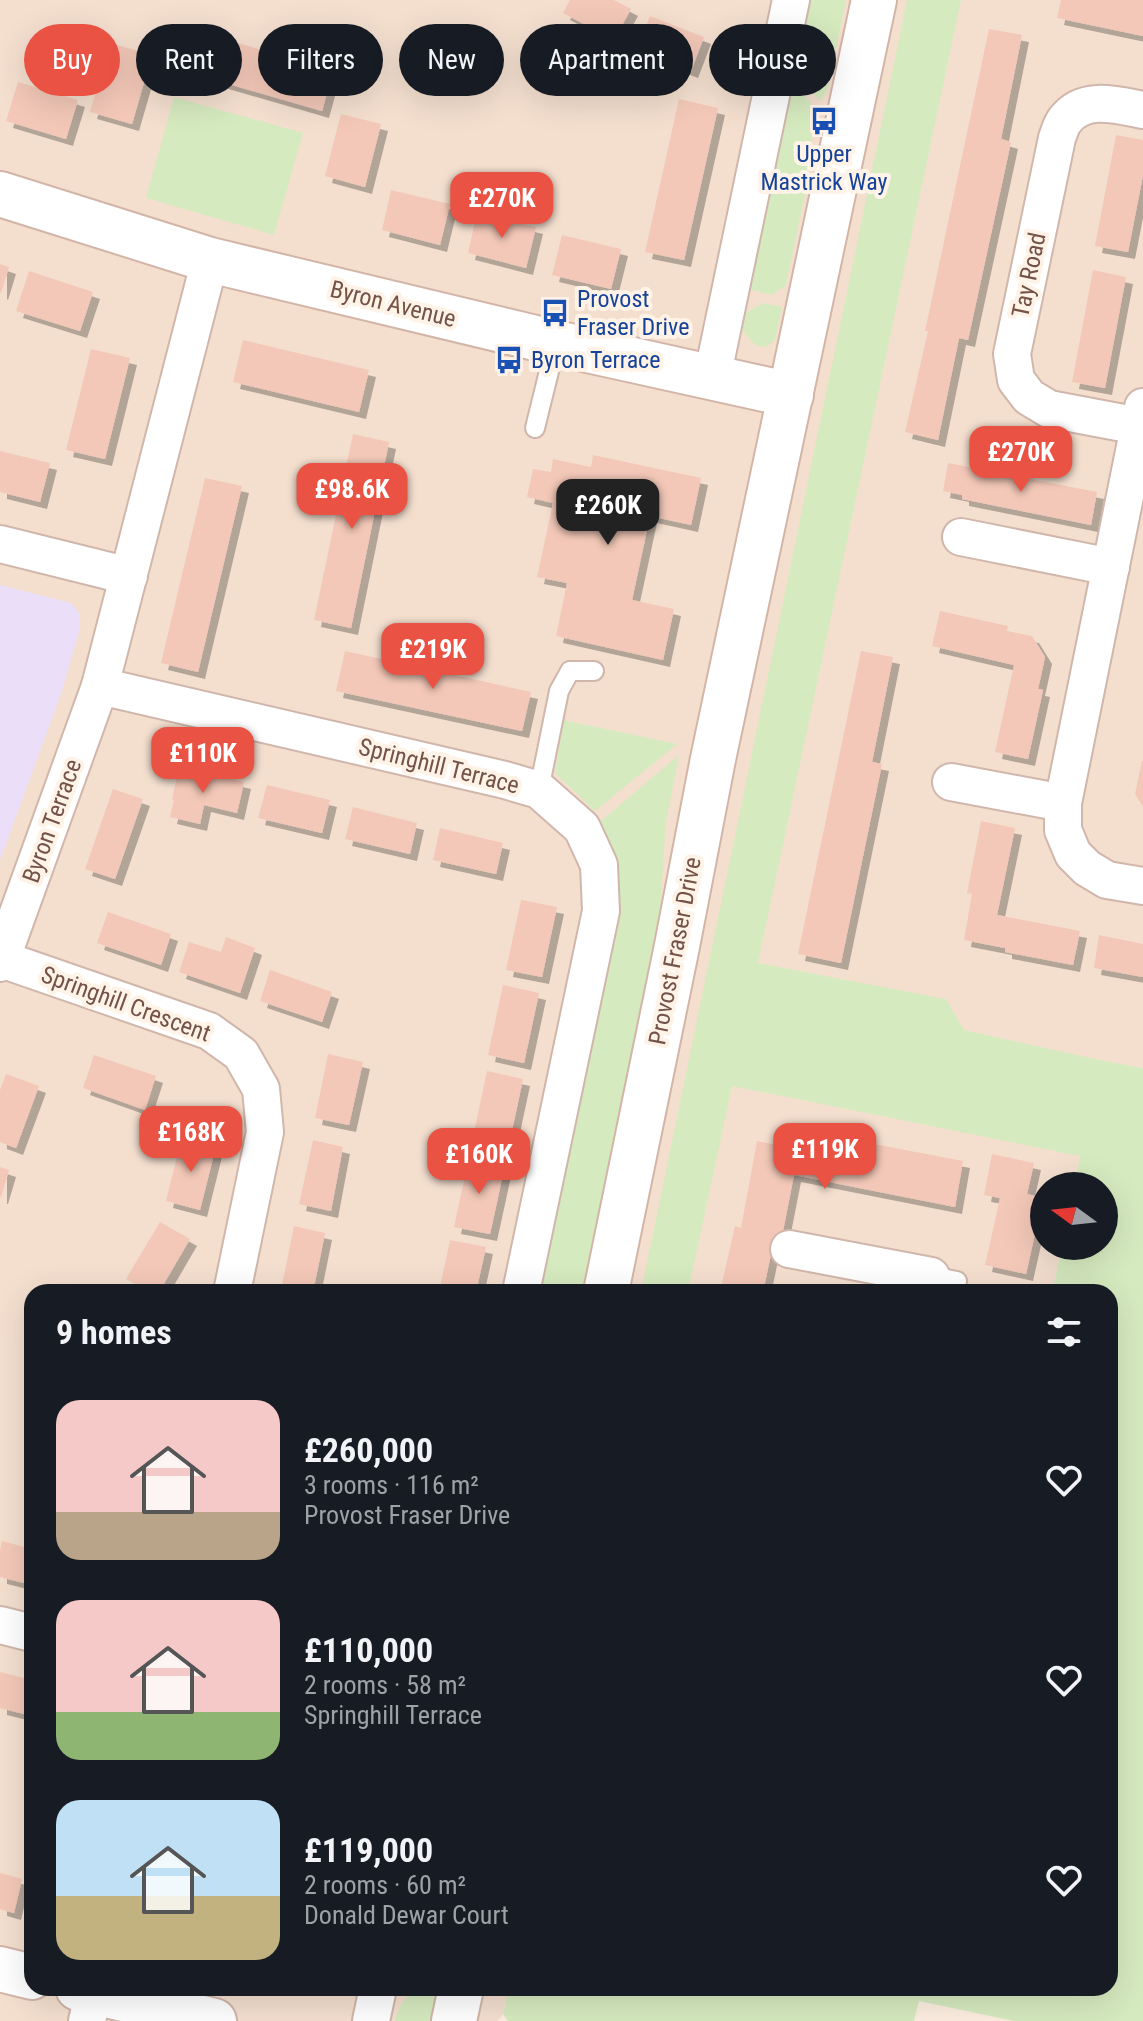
<!DOCTYPE html>
<html lang="en">
<head>
<meta charset="utf-8">
<style>
	:root { --surface:#171b24; --page:#242831; --text:#f1f3f6; --muted:#9ea1a6; --accent:#ea5343 }
	body { margin:0; font-family:"Roboto Condensed",sans-serif; background:var(--page); color:var(--text); height:100vh; display:flex; flex-direction:column; font-size:30px; white-space:nowrap }
	* { box-sizing:border-box; margin:0 }
	p { font-size:26px; color:var(--muted) }
	.icon { flex:none; width:44px; height:44px; fill:none; stroke:currentColor; stroke-width:2; stroke-linecap:round; stroke-linejoin:round }
	.map { position:relative; flex:1; overflow:hidden }
	.details { position:absolute; left:24px; top:1284px; width:1094px; height:712px; display:flex; flex-direction:column; background:var(--surface); border-radius:24px; box-shadow:0 8px 32px #0002 }
	.details>* { flex:none }
	.hud { position:absolute; left:24px; top:24px; width:1096px; height:72px; display:flex; gap:16px }
	.needle { width:52px; rotate:285deg }
	.controls { position:absolute; left:1030px; top:1172px; display:grid; gap:16px }
	.controls a { display:grid; place-items:center; width:88px; height:88px; border-radius:50%; background:var(--surface); box-shadow:0 8px 32px #0002; font-size:40px }
	.price { position:absolute; translate:-50% -68px; padding:0 18px; border-radius:16px; background:var(--accent); color:#fff; font-size:26px; line-height:52px; filter:drop-shadow(0 2px 4px #0008) }
	.price::after { content:''; position:absolute; left:50%; top:48px; width:24px; height:18px; margin-left:-12px; background:inherit; clip-path:polygon(0 0,100% 0,50% 100%) }
	.price.current { background:#222; color:#fff }
	ul { padding:0; list-style:none }
	li { display:flex; align-items:center; gap:24px; height:200px; padding:0 32px }
	li span { display:grid; place-items:center; flex:none; width:224px; height:160px; border-radius:24px; color:#555 }
	li>.icon { margin-inline-start:auto }
	span .icon { width:96px; height:96px; fill:#fffc; stroke-width:1 }
	li b { font-size:34px }
	h2 { display:flex; justify-content:space-between; align-items:center; height:96px; padding:0 32px; font-size:34px }
	.pill { padding:0 28px; border-radius:36px; background:var(--surface); box-shadow:0 8px 32px #0002; font-size:28px; line-height:72px }
	.pill.current { background:var(--accent); color:#fff }
	.map>svg:first-child { display:block }
	.residential { fill:#f4dfcf }
	.education { fill:#ebdef9 }
	.green { fill:#d6eabf }
	.building { fill:#f3c8b8; filter:url(#shadow) }
	.lines { fill:none; stroke-linecap:round; stroke-linejoin:round }
	.lane-casing { stroke:#d0b6ab; stroke-width:22 }
	.street-casing { stroke:#d0b6ab; stroke-width:40 }
	.secondary-casing { stroke:#d3b5a8; stroke-width:48 }
	.lane { stroke:#fff; stroke-width:18 }
	.street { stroke:#fff; stroke-width:36 }
	.secondary { stroke:#fff; stroke-width:44 }
	.labels { text-anchor:middle; stroke-width:8; stroke-linejoin:round; paint-order:stroke }
	.transit-label { font-size:24px; fill:#164399; stroke:#fff3e8; text-anchor:start }
	.street-label { font-size:24px; fill:#745247; stroke:#fff3e8 }
</style>
</head>
<body>
<div class="map">
<svg width="1143" height="2021" viewBox="0 0 1143 2021">
	<defs>
		<filter id="shadow"><feDropShadow dx="7" dy="7" stdDeviation="0" flood-color="#0004"/></filter>
	</defs>
	<rect width="100%" height="100%" fill="#fdeee1"/>
	<polygon class="residential" points="0,0 1143,0 1143,1068 1100,1061 1074,1186 1044,1186 1044,1246 1062,1246 1052,1292 32,1292 32,1988 509,1988 503,2014 497,2021 0,2021"/>
	<polygon class="education" points="0,585 71,603 80,614 80,628 61,694 0,860"/>
	<g class="green">
		<polygon points="806,0 846,0 828,88 820,101 792,67"/>
		<polygon points="907,0 961,0 758,963 946,999 964,1030 1100,1060 1143,1068 1143,2021 1014,2021 919,2001 914,2021 508,2021 503,2014 509,1988 1110,1988 1110,1292 1052,1292 1062,1246 1104,1246 1104,1186 1074,1186 1080,1156 732,1086 688,1292 641,1292"/>
		<polygon points="789,78 816,109 811,133 812,161 786,285 772,295 743,288"/>
		<polygon points="174,97 303,133 274,235 146,198"/>
		<polygon points="763,303 782,307 775,340 766,347 755,345 743,331 746,313"/>
		<polygon points="563,720 677,744 595,811 555,773"/>
		<polygon points="679,755 666,822 659,926 583,1292 534,1292 595,826"/>
		<polygon points="415,1988 440,1988 433,2021 394,2021 401,2005"/>
	</g>
	<g class="building">
		<polygon points="570,0 614,0 631,9 614,40 563,13"/>
		<polygon points="1061,0 1143,0 1143,36 1057,18"/>
		<polygon points="650,16 704,37 691,71 637,50"/>
		<polygon points="181,26 333,71 322,111 170,67"/>
		<polygon points="989,29 1022,35 1001,139 1011,142 968,340 959,338 938,440 905,432 928,331 925,331"/>
		<polygon points="110,43 152,55 132,124 90,112"/>
		<polygon points="18,82 78,100 66,139 6,121"/>
		<polygon points="679,99 718,108 684,260 645,252"/>
		<polygon points="341,114 381,124 365,187 325,176"/>
		<polygon points="1116,135 1143,140 1143,175 1128,252 1095,246"/>
		<polygon points="391,190 450,204 440,245 382,230"/>
		<polygon points="477,213 536,227 526,268 468,253"/>
		<polygon points="562,235 621,249 611,289 552,275"/>
		<polygon points="0,264 9,267 1,293 0,292"/>
		<polygon points="1093,270 1126,277 1105,388 1072,382"/>
		<polygon points="29,271 93,292 80,331 16,311"/>
		<polygon points="243,340 369,370 359,412 233,382"/>
		<polygon points="91,349 130,358 105,459 66,450"/>
		<polygon points="353,434 389,442 351,628 314,620"/>
		<polygon points="0,451 50,463 40,502 0,492"/>
		<polygon points="593,455 701,478 691,525 650,516 632,600 674,609 663,660 556,636 567,583 537,577 553,503 527,497 533,469 551,472 553,459 591,467"/>
		<polygon points="948,463 1097,492 1091,525 962,499 962,495 943,491"/>
		<polygon points="205,478 242,486 198,672 161,663"/>
		<polygon points="940,611 1008,626 1007,631 1032,636 1045,657 1038,689 1043,690 1028,759 995,752 1014,665 932,646"/>
		<polygon points="345,651 531,692 522,731 336,691"/>
		<polygon points="861,651 893,657 872,762 882,764 841,963 798,954"/>
		<polygon points="1142,761 1143,761 1143,807 1135,794"/>
		<polygon points="179,767 244,782 237,813 204,805 200,824 170,817 174,800 172,799"/>
		<polygon points="267,785 330,800 322,833 258,818"/>
		<polygon points="113,789 143,799 115,879 85,869"/>
		<polygon points="353,807 417,823 410,854 345,839"/>
		<polygon points="981,821 1015,828 997,915 1080,931 1073,965 1005,952 1005,948 964,940 972,894 967,893"/>
		<polygon points="440,828 503,843 496,874 433,860"/>
		<polygon points="521,900 557,907 542,977 506,970"/>
		<polygon points="108,912 171,934 161,965 97,943"/>
		<polygon points="1099,935 1143,944 1143,977 1094,968"/>
		<polygon points="226,937 255,948 240,993 179,972 189,942 221,952"/>
		<polygon points="270,970 332,992 322,1022 260,1001"/>
		<polygon points="503,985 539,993 524,1063 488,1055"/>
		<polygon points="328,1054 363,1062 349,1125 315,1118"/>
		<polygon points="94,1055 156,1076 145,1110 83,1088"/>
		<polygon points="487,1071 523,1079 508,1149 472,1142"/>
		<polygon points="6,1074 39,1086 16,1148 0,1142 0,1090"/>
		<polygon points="800,1130 963,1161 955,1207 794,1175 782,1236 775,1235 763,1292 720,1292 735,1226 741,1228 757,1141 796,1149"/>
		<polygon points="182,1137 216,1146 200,1210 166,1201"/>
		<polygon points="313,1140 343,1147 331,1211 299,1204"/>
		<polygon points="992,1154 1034,1163 1027,1194 1043,1198 1026,1274 985,1265 1000,1198 984,1195"/>
		<polygon points="469,1157 505,1165 490,1234 454,1227"/>
		<polygon points="0,1167 9,1170 1,1197 0,1197"/>
		<polygon points="160,1222 190,1239 159,1292 149,1292 126,1279"/>
		<polygon points="294,1226 325,1233 313,1292 292,1292 281,1290"/>
		<polygon points="450,1240 486,1247 476,1292 439,1292"/>
		<polygon points="2,1541 32,1549 32,1585 0,1577 0,1550"/>
		<polygon points="0,1672 32,1680 32,1716 0,1708"/>
		<polygon points="0,1873 22,1879 14,1913 0,1909"/>
	</g>
	<g class="lines">
		<defs>
			<g id="lane">
				<polyline points="535,428 556,343"/>
				<polyline points="539,790 559,691 570,671 594,671"/>
				<polyline points="931,1276 957,1281 955,1292"/>
			</g>
			<g id="street">
				<polyline points="712,378 791,0"/>
				<polyline points="1143,407 1063,803 1063,830 1073,854 1087,868 1107,880 1143,886"/>
				<path d="M1139,426l-90,-17 -20,-12 -13,-17 -4,-26 45,-216c2,-5 4,-13 8,-18 19,-25 52,-15 78,-10"/>
				<polyline points="961,537 1111,567"/>
				<polyline points="0,544 129,576"/>
				<polyline points="100,686 505,780 539,790 582,828 599,865 601,911 521,1292"/>
				<polyline points="951,782 1063,803"/>
				<polyline points="1,959 209,1031 241,1054 261,1089 265,1132 232,1292"/>
				<polyline points="0,963 100,686 210,260"/>
				<polyline points="789,1249 931,1276"/>
				<polyline points="0,1625 32,1633"/>
				<polyline points="87,2021 94,1992"/>
				<polyline points="371,2021 378,1988"/>
			</g>
			<g id="secondary">
				<polyline points="0,194 210,260 556,343 791,395"/>
				<polyline points="606,1292 677,946 713,759 874,0"/>
				<polyline points="0,1969 32,1977"/>
				<polyline points="78,1988 214,2021"/>
				<polyline points="454,2021 461,1988"/>
			</g>
		</defs>
		<use href="#lane" class="lane-casing"/>
		<use href="#street" class="street-casing"/>
		<use href="#secondary" class="secondary-casing"/>
		<use href="#lane" class="lane"/>
		<use href="#street" class="street"/>
		<use href="#secondary" class="secondary"/>
	</g>
	<defs>
		<symbol id="bus-bare" viewBox="-9 -9 18 18"><path d="M-5-6H5V4H4V6H2V4H-2V6H-4V4H-5ZM-3.5-4V0h7V-4ZM-3.5 1.2v1.5H-2V1.2ZM2 1.2v1.5H3.5V1.2Z" fill="#1a4fb4" stroke="#fff3e8" stroke-width="2.5" paint-order="stroke"/></symbol>
	</defs>
	<g fill-rule="evenodd">
		<use href="#bus-bare" x="804" y="101" width="40" height="40"/>
		<use href="#bus-bare" x="535" y="293" width="40" height="40"/>
		<use href="#bus-bare" x="489" y="340" width="40" height="40"/>
	</g>
	<g class="labels">
		<g class="transit-label">
			<text x="824" y="162" text-anchor="middle">Upper<tspan x="824" dy="28">Mastrick Way</tspan></text>
			<text x="577" y="307">Provost<tspan x="577" dy="28">Fraser Drive</tspan></text>
			<text x="531" y="368">Byron Terrace</text>
		</g>
		<g class="street-label">
			<text transform="translate(1029 275) rotate(-78)" y="8">Tay Road</text>
			<text transform="translate(393 304) rotate(14)" y="8">Byron Avenue</text>
			<text transform="translate(439 766) rotate(14)" y="8">Springhill Terrace</text>
			<text transform="translate(52 821) rotate(-70)" y="8">Byron Terrace</text>
			<text transform="translate(675 951) rotate(-79)" y="8">Provost Fraser Drive</text>
			<text transform="translate(126 1004) rotate(20)" y="8">Springhill Crescent</text>
		</g>
	</g>
</svg>
<div class="controls">
<a><svg class="needle" viewBox="-14 -14 28 28"><path d="M0-13l5 13h-10z" fill="#e53935"/><path d="M0 13l5-13h-10z" fill="#9ea1a6"/></svg></a>
</div>
<b class="price" style="left:502px;top:240px">£270K</b>
<b class="price" style="left:1021px;top:494px">£270K</b>
<b class="price" style="left:352px;top:531px">£98.6K</b>
<b class="price current" style="left:608px;top:547px">£260K</b>
<b class="price" style="left:433px;top:691px">£219K</b>
<b class="price" style="left:203px;top:795px">£110K</b>
<b class="price" style="left:191px;top:1174px">£168K</b>
<b class="price" style="left:825px;top:1191px">£119K</b>
<b class="price" style="left:479px;top:1196px">£160K</b>
<div class="hud">
<a class="pill current">Buy</a>
<a class="pill">Rent</a>
<a class="pill">Filters</a>
<a class="pill">New</a>
<a class="pill">Apartment</a>
<a class="pill">House</a>
</div>
<section class="details">
<h2>9 homes<svg class="icon" aria-label="filters" viewBox="0 0 24 24"><path d="M4 7h16M4 17h16"/><circle cx="9" cy="7" r="2"/><circle cx="15" cy="17" r="2"/></svg></h2>
<ul>
<li><span style="background:linear-gradient(#f6c9c9 70%,#b9a48a 0)"><svg class="icon" aria-label="home" viewBox="0 0 24 24"><path d="M3 11l9-7 9 7M6 9v11h12V9"/></svg></span><div><b>£260,000</b><p>3 rooms · 116 m²</p><p>Provost Fraser Drive</p></div><svg class="icon" aria-label="heart" viewBox="0 0 24 24"><path d="M12 20l-8-8c-3-5 5-10 8-4 3-6 11-1 8 4z"/></svg></li>
<li><span style="background:linear-gradient(#f6c9c9 70%,#8fb573 0)"><svg class="icon" aria-label="home" viewBox="0 0 24 24"><path d="M3 11l9-7 9 7M6 9v11h12V9"/></svg></span><div><b>£110,000</b><p>2 rooms · 58 m²</p><p>Springhill Terrace</p></div><svg class="icon" aria-label="heart" viewBox="0 0 24 24"><path d="M12 20l-8-8c-3-5 5-10 8-4 3-6 11-1 8 4z"/></svg></li>
<li><span style="background:linear-gradient(#bfe0f5 60%,#c2b280 0)"><svg class="icon" aria-label="home" viewBox="0 0 24 24"><path d="M3 11l9-7 9 7M6 9v11h12V9"/></svg></span><div><b>£119,000</b><p>2 rooms · 60 m²</p><p>Donald Dewar Court</p></div><svg class="icon" aria-label="heart" viewBox="0 0 24 24"><path d="M12 20l-8-8c-3-5 5-10 8-4 3-6 11-1 8 4z"/></svg></li>
</ul>
</section>
</div>
</body>
</html>
